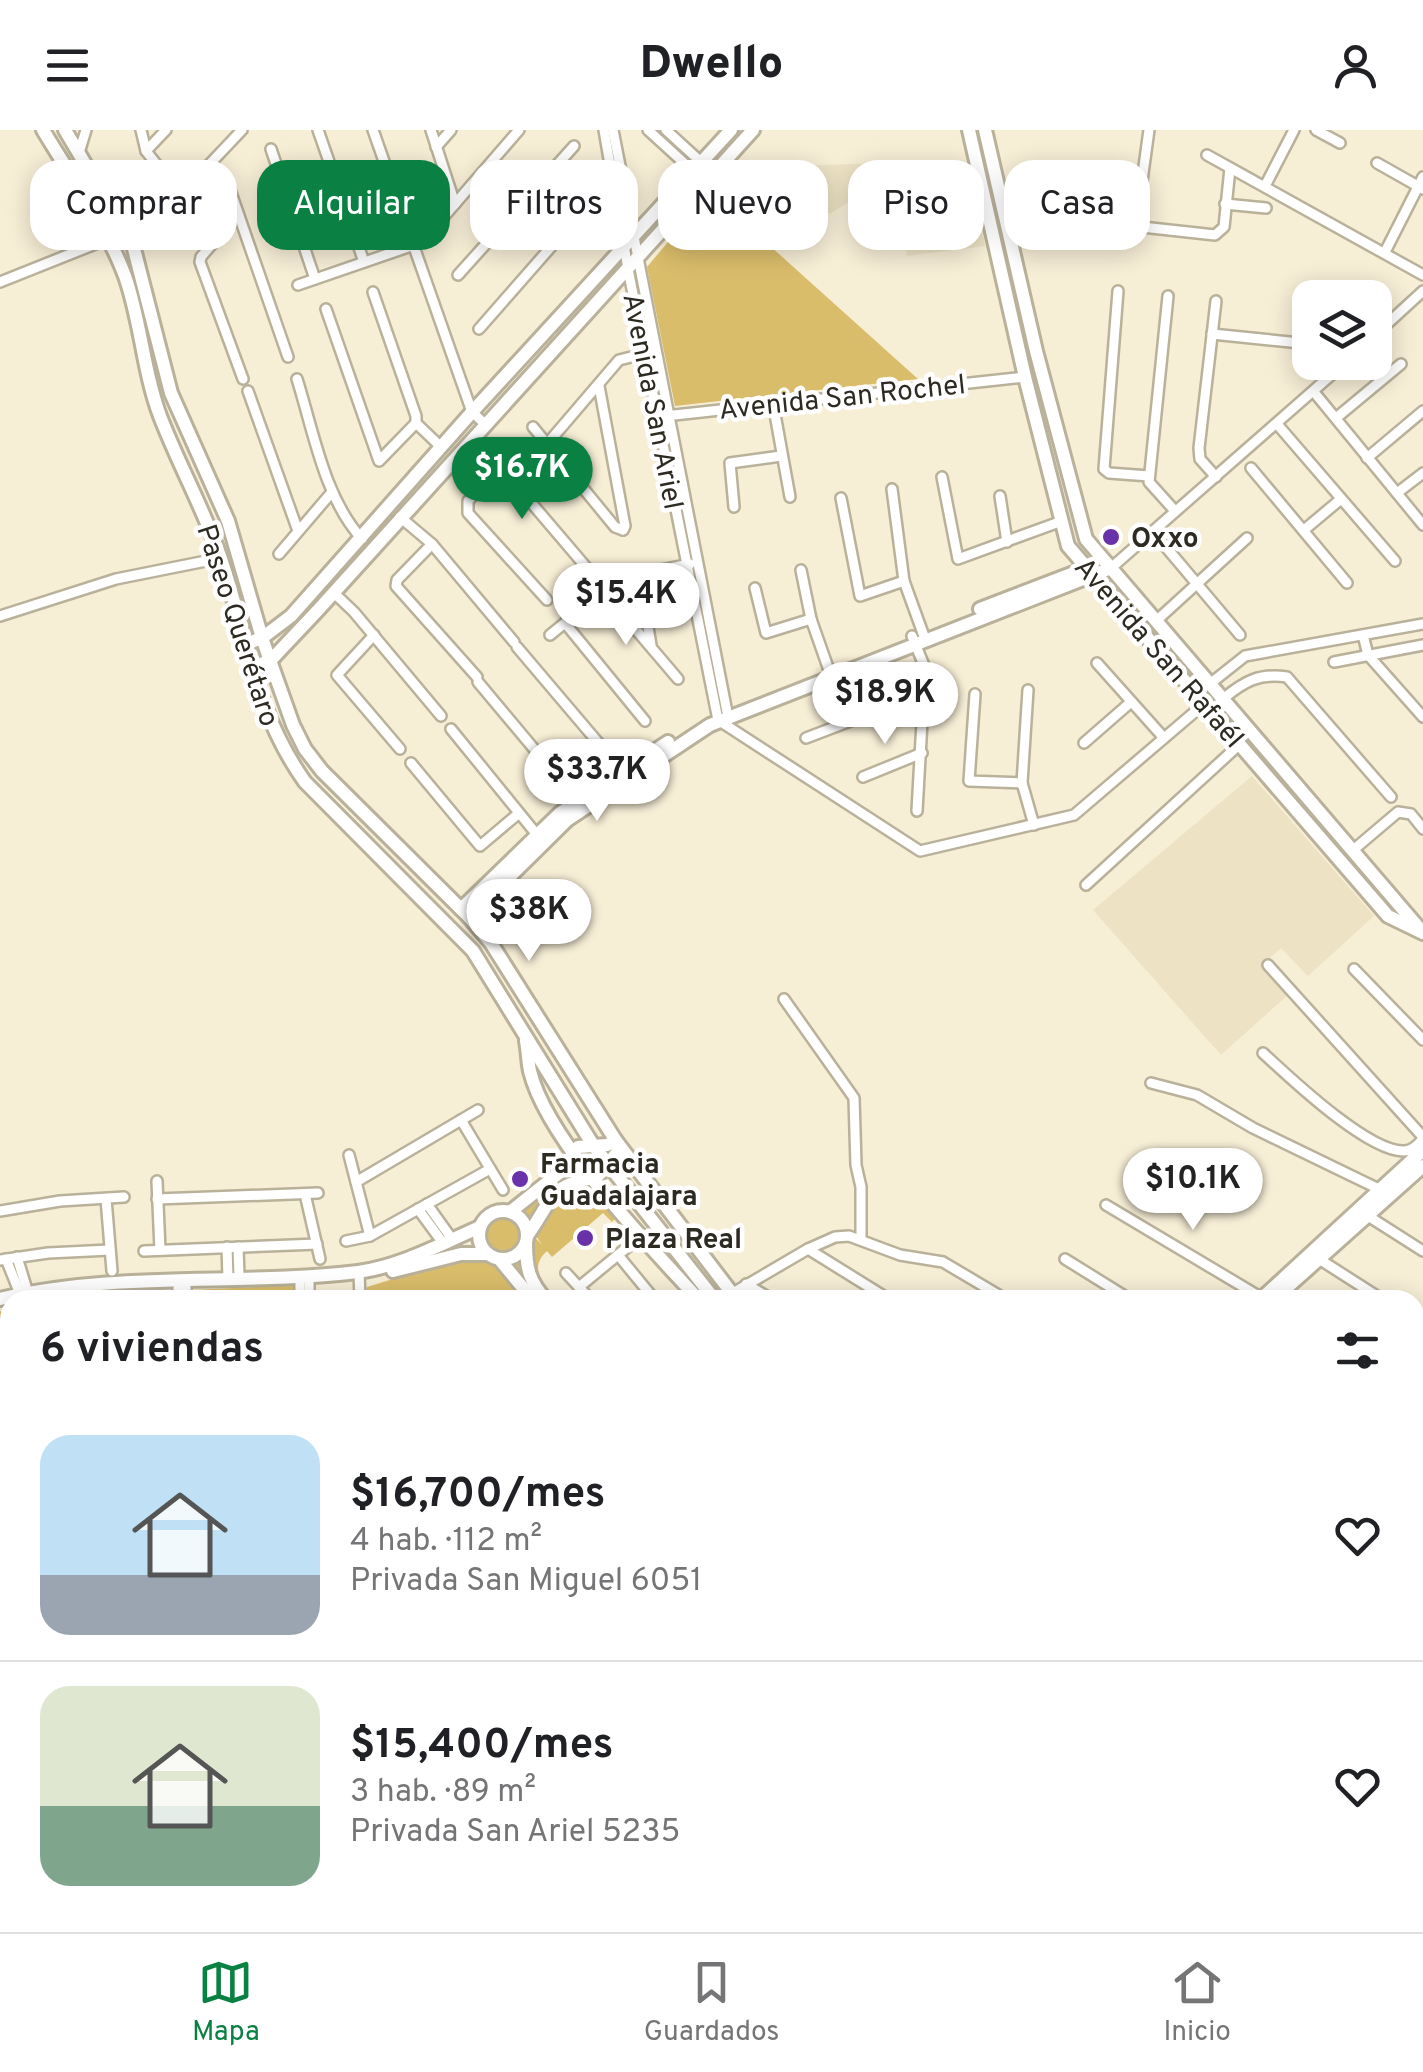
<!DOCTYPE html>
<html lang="es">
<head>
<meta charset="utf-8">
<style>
	:root { --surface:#fff; --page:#f6f6f6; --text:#202124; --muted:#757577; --line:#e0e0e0; --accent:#0b8043 }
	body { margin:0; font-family:Overpass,sans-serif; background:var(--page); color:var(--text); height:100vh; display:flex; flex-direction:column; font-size:38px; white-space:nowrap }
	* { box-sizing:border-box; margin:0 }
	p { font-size:32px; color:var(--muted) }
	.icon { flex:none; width:55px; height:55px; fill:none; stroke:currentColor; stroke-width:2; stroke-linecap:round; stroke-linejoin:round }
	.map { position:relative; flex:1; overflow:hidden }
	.panel { position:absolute; left:0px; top:1160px; width:1425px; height:642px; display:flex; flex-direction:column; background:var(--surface); border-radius:30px 30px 0 0; box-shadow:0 5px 25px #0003 }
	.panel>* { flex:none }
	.top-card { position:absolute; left:30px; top:30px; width:1365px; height:90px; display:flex; gap:20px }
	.controls { position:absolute; left:1292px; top:150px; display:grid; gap:20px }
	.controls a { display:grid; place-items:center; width:100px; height:100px; border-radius:20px; background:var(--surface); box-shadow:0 5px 25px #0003; font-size:50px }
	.price { position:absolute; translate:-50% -85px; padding:0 22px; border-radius:35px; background:#fff; color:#222; font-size:32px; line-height:65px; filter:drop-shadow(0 2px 5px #0008) }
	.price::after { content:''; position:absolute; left:50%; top:60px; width:30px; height:22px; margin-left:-15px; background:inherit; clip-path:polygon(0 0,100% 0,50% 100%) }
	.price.active { background:var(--accent); color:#fff }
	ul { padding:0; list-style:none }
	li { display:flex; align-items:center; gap:30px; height:250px; padding:0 40px }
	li+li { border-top:2px solid var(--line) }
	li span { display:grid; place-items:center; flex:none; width:280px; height:200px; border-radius:30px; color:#555 }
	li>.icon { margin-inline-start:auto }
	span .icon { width:120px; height:120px; fill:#fffc; stroke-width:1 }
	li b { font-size:42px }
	h2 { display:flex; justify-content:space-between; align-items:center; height:120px; padding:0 40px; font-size:42px }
	.tag { padding:0 35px; border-radius:30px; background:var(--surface); box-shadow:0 5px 25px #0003; font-size:35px; line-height:90px }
	.tag.active { background:var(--accent); color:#fff }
	header { display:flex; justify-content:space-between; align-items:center; height:130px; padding:0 40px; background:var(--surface); font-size:45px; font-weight:800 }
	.menu { display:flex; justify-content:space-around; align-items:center; height:140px; border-top:2px solid var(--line); background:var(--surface); font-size:28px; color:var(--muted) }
	.menu a { display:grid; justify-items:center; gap:5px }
	.menu .active { color:var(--accent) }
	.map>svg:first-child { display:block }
	.built { fill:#ede2c4 }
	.green { fill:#dabd6b }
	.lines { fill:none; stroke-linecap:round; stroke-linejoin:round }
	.street-casing { stroke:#b9b19a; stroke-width:14 }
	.secondary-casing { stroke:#b9b19a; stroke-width:18 }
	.street { stroke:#fff; stroke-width:9 }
	.secondary { stroke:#fff; stroke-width:12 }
	.poi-dot { fill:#6932a9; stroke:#fff; stroke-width:4 }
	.labels { text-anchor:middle; stroke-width:9; stroke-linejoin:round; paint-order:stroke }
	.street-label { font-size:28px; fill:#2d2a21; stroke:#fff }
	.poi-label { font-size:28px; font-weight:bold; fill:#2d2a21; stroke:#fff; text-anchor:start }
</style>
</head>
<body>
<header><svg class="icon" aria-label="menu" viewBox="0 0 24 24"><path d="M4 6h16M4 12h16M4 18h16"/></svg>Dwello<svg class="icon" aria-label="person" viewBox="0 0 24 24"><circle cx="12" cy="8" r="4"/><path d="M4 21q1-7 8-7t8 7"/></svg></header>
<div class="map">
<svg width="1423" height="1802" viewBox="0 0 1423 1802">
	<rect width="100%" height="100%" fill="#f7eed6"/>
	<g class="built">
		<polygon points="917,32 831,83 777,89 727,45 733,38"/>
		<polygon points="967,34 985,116 907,126 899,77 890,63 933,37"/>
		<polygon points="1252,646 1374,786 1308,846 1281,818 1263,834 1289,864 1221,925 1093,780"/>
	</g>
	<g class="green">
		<polygon points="710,62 918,249 675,276 647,137"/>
		<path d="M571,1034l46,52 -5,6 -9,-9 -51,44 -5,-6c-10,9 -12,19 -4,31l-8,5 9,13 -41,-39 18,-8 10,-20 11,12 -18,-27 -11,-7z"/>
		<circle cx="503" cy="1106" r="21"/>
		<polygon points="461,1128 493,1131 531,1170 365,1170 367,1157"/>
		<polygon points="298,1155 296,1166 193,1170 192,1160"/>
		<polygon points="0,1181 9,1188 10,1249 0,1283"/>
	</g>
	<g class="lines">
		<defs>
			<g id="street">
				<polyline points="141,0 146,21 161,40"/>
				<polyline points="318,0 364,132"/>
				<polyline points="373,0 472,282 485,294"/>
				<polyline points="431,0 455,74"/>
				<polyline points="604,0 628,139 718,590 920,721 1074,685 1204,574"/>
				<polyline points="613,0 728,587 727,594"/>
				<polyline points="648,0 706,53"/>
				<polyline points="666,0 714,44"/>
				<polyline points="1149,0 1137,87 1142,97 1215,105 1224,97 1230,38"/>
				<polyline points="1316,0 1340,13"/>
				<polyline points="436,17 451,0"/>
				<polyline points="271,19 315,149"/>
				<polyline points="146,21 166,0"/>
				<polyline points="79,23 86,0"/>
				<polyline points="1207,25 1423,145"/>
				<polyline points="1377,33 1423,59"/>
				<polyline points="558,34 571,94"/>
				<polyline points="208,37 228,54 288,227"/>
				<polyline points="1265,56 1294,0"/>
				<polyline points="1225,74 1266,78"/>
				<polyline points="238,84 201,127 200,132 243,249"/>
				<polyline points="441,90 519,0"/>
				<polyline points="133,115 242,0"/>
				<polyline points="1385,122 1423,47"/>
				<polyline points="458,145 574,16"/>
				<polyline points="0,152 108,109"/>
				<polyline points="298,155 414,115"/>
				<polyline points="1118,161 1104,339 1109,343 1149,346"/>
				<polyline points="1168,166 1149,352 1175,381"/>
				<polyline points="1216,171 1199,318 1200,329 1216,347"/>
				<polyline points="326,179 379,331 416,293 416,286 373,162"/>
				<polyline points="479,199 571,94 618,83"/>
				<polyline points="1212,204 1310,214"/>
				<polyline points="1375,205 1423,161"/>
				<path d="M297,249c17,54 27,118 65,160"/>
				<polyline points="599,256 625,396 623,400"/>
				<polyline points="248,261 298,401"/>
				<polyline points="1314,262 1423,395"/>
				<polyline points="773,273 790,367"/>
				<polyline points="665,286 1025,247"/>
				<polyline points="1336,288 1401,234"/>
				<polyline points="416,293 441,317"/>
				<polyline points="1277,294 1395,431"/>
				<polyline points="533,297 615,397 623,400"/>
				<polyline points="472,309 488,322 586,437"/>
				<polyline points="548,313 619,230 647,223"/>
				<polyline points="1367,328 1423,281"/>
				<polyline points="500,336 468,371 468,383 547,470"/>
				<polyline points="1251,338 1347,453"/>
				<polyline points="942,347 958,429 1062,391"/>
				<polyline points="892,359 904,451 925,509"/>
				<polyline points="1397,363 1423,343"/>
				<polyline points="1000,366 1007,412"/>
				<polyline points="841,368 860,466 904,451"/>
				<polyline points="734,377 730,333 781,326"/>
				<polyline points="400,387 432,414 514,512"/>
				<polyline points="1304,400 1341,369"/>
				<polyline points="432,414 397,450 396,456 477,547"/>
				<polyline points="1165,416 1240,505"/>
				<polyline points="279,424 332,362"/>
				<polyline points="1111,438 1346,232"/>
				<polyline points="801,440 811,489 831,546"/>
				<polyline points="639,444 651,515"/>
				<polyline points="755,458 766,503 811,489"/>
				<polyline points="603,461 678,549"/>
				<polyline points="334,463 354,482 441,586"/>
				<polyline points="0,486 116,449 221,428"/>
				<polyline points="1156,491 1247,408"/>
				<polyline points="565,493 645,591"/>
				<polyline points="374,505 337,545 400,619"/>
				<polyline points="550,505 620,448 690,434"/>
				<polyline points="1363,505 1368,525 1423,587"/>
				<polyline points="912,506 925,538 917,681"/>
				<polyline points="517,517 601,616 618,642"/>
				<polyline points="1334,532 1423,515"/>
				<polyline points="1097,533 1164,608"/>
				<polyline points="478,552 555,644 601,616"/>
				<polyline points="1211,553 1245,526 1423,494"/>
				<polyline points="1028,560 1022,653 1034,695"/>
				<polyline points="975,564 969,651 1022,653"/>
				<path d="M1224,568c21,-17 35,-25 63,-21l104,120"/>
				<polyline points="451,599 538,706"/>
				<polyline points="806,608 924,563"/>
				<polyline points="1084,613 1131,572"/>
				<polyline points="411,633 480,716 518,684"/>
				<polyline points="863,647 922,623"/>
				<polyline points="1352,721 1398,682 1411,684 1423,699"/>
				<polyline points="1086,755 1240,614"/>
				<polyline points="1268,835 1423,1007"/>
				<polyline points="1354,839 1423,910"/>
				<polyline points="784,869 854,968 856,1035 861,1057 861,1109"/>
				<path d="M1263,923c27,25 105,99 141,98 8,0 14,-6 19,-12"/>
				<polyline points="1151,953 1197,965 1253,998 1383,1061"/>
				<polyline points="461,990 503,1060"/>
				<polyline points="349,1025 370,1106"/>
				<polyline points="157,1051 160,1120"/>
				<polyline points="356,1052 478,980"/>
				<polyline points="305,1064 320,1129"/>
				<polyline points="106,1069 112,1141"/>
				<polyline points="157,1069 318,1063"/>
				<polyline points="427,1074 452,1109"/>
				<polyline points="1106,1075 1262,1168"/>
				<polyline points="418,1079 443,1113"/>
				<polyline points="0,1081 60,1071 124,1067"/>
				<polyline points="1368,1086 1423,1121"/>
				<polyline points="346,1111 370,1106 490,1039"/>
				<polyline points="227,1117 228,1148"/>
				<polyline points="238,1117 239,1147"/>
				<polyline points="808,1119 890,1170"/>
				<polyline points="144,1121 317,1114"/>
				<polyline points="618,1125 655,1170"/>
				<polyline points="17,1127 28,1163"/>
				<polyline points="6,1129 20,1164"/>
				<polyline points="1065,1129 1131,1170"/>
				<polyline points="1319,1129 1383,1170"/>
				<polyline points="0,1130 48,1123 110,1120"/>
				<polyline points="359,1142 360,1170"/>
				<polyline points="566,1143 591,1170"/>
				<polyline points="300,1153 300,1170"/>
				<polyline points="746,1154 773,1170"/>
				<polyline points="186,1157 186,1170"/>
				<polyline points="579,1157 630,1115"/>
				<polyline points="178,1158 178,1170"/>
				<polyline points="96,1161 97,1170"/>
				<polyline points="87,1162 87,1170"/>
				<polyline points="733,1163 808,1119 835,1107 849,1106 900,1125 943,1132 1007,1170"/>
				<polyline points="309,1170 309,1152"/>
				<polyline points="1415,1191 1423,1196"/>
				<polyline points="1415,1260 1423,1264"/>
				<polyline points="0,1304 10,1275"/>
				<polyline points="1415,1327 1423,1315"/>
				<polyline points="1415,1335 1423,1340"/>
				<polyline points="1415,1415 1423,1419"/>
				<polyline points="3,1448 10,1425"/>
				<polyline points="1415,1487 1423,1491"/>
				<polyline points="0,1499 10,1502"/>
				<polyline points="1415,1555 1423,1559"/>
				<polyline points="1415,1613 1423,1618"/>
				<polyline points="0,1664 10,1639"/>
				<polyline points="0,1719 10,1723"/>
				<polyline points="1415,1790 1423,1773"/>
				<polyline points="181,1792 203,1801"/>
				<polyline points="352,1792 357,1797 357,1802"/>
				<polyline points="1021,1792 1041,1802"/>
				<polyline points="1145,1792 1164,1802"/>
				<polyline points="1262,1792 1283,1802"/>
				<polyline points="98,1802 102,1792"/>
				<polyline points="254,1802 258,1792"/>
				<polyline points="311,1802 314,1792"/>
				<polyline points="628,1802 632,1792"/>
				<polyline points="844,1802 848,1792"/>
				<polyline points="906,1802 910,1792"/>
				<polyline points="1074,1802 1078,1792"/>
				<polyline points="1126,1802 1131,1792"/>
				<polyline points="1239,1802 1244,1792"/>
				<polyline points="1353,1802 1357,1792"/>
			</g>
			<g id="secondary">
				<path d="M43,0c28,47 63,95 82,146 16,45 18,95 35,140 18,47 43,92 60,140 28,81 33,153 85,226l168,169 120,194 122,155"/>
				<polyline points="65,0 133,115 171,263 228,391 262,508 293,595 305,619 322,641 469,787 491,813 616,1011 737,1170"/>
				<polyline points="969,0 1025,247 1068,416 1388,786 1423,803"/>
				<polyline points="985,0 1036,221 1086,409 1418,797"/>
				<polyline points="980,479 1092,436"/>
				<polyline points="243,515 262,508 291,486 472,282 731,0"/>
				<polyline points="251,538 271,530 319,479 753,0"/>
				<polyline points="461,779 560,683 668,612"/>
				<polyline points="469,787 567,690 710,595 1111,438"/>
				<path d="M526,911c2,10 2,21 4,30 17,70 120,175 169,229"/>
				<circle cx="503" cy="1105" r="24"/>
				<polyline points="510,1082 559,1043 578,1017 607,1015 616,1011"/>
				<path d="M527,1106c27,-38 21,-50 70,-59l24,-29"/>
				<path d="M526,1114c0,24 3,37 20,56"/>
				<polyline points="500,1130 533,1170"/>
				<polyline points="393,1141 461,1124 488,1124"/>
				<path d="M0,1169c117,-28 240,-13 358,-27 43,-6 83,-28 122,-45"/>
				<polyline points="1260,1170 1423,1020"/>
				<polyline points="1273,1170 1423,1036"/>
				<polyline points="0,1401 10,1405"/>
				<polyline points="0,1410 10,1414"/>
				<polyline points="0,1555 10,1558"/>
				<polyline points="0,1578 10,1581"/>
				<polyline points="1415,1679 1423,1685"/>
				<polyline points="1415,1703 1423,1709"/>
				<polyline points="0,1776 10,1780"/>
				<polyline points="42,1792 66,1802"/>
				<polyline points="645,1792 674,1802"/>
				<polyline points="739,1792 769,1802"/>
				<polyline points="703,1802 706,1792"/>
			</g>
		</defs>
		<use href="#street" class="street-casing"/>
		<use href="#secondary" class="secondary-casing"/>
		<use href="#street" class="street"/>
		<use href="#secondary" class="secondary"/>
	</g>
	<g class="poi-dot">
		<circle cx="1111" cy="407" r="10"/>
		<circle cx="520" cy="1049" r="10"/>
		<circle cx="585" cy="1108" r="10"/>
	</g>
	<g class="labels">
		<g class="street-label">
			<text transform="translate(842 266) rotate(-6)" y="10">Avenida San Rochel</text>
			<text transform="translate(654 271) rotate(79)" y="10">Avenida San Ariel</text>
			<text transform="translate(239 495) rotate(72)" y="10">Paseo Querétaro</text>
			<text transform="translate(1160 522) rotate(49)" y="10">Avenida San Rafaél</text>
		</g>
		<g class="poi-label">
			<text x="1131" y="417">Oxxo</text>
			<text x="540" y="1043">Farmacia<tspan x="540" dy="32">Guadalajara</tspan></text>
			<text x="605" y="1118">Plaza Real</text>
		</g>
	</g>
</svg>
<div class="controls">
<a><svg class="icon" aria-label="layers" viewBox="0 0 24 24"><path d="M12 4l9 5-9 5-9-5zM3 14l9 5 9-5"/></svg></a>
</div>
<b class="price active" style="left:522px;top:392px">$16.7K</b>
<b class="price" style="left:626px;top:518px">$15.4K</b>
<b class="price" style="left:885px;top:617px">$18.9K</b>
<b class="price" style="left:597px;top:694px">$33.7K</b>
<b class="price" style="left:529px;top:834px">$38K</b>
<b class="price" style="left:1193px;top:1103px">$10.1K</b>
<div class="top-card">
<a class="tag">Comprar</a>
<a class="tag active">Alquilar</a>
<a class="tag">Filtros</a>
<a class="tag">Nuevo</a>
<a class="tag">Piso</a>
<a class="tag">Casa</a>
</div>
<section class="panel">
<h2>6 viviendas<svg class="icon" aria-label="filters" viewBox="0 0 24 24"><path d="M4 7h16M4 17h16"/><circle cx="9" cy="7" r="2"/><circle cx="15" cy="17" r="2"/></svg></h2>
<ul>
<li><span style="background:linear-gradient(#bfe0f5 70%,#9aa5b1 0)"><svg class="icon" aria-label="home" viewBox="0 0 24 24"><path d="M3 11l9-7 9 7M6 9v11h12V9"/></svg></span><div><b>$16,700/mes</b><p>4 hab. · 112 m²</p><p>Privada San Miguel 6051</p></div><svg class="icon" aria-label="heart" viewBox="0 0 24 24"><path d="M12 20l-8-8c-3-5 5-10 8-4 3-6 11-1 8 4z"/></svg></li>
<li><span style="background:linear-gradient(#dfe7d0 60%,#7fa58c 0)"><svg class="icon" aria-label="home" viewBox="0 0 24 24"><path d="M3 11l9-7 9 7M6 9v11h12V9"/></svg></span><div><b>$15,400/mes</b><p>3 hab. · 89 m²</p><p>Privada San Ariel 5235</p></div><svg class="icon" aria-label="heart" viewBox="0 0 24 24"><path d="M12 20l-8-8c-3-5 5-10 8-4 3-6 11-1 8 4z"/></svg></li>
</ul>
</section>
</div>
<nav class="menu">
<a class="active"><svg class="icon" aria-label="map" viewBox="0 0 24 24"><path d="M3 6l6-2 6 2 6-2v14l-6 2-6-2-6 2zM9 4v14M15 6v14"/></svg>Mapa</a>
<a><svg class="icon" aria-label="saved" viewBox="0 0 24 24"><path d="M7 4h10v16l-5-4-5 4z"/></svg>Guardados</a>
<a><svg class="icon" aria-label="home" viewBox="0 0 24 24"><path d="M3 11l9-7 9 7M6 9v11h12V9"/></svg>Inicio</a>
</nav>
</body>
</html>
